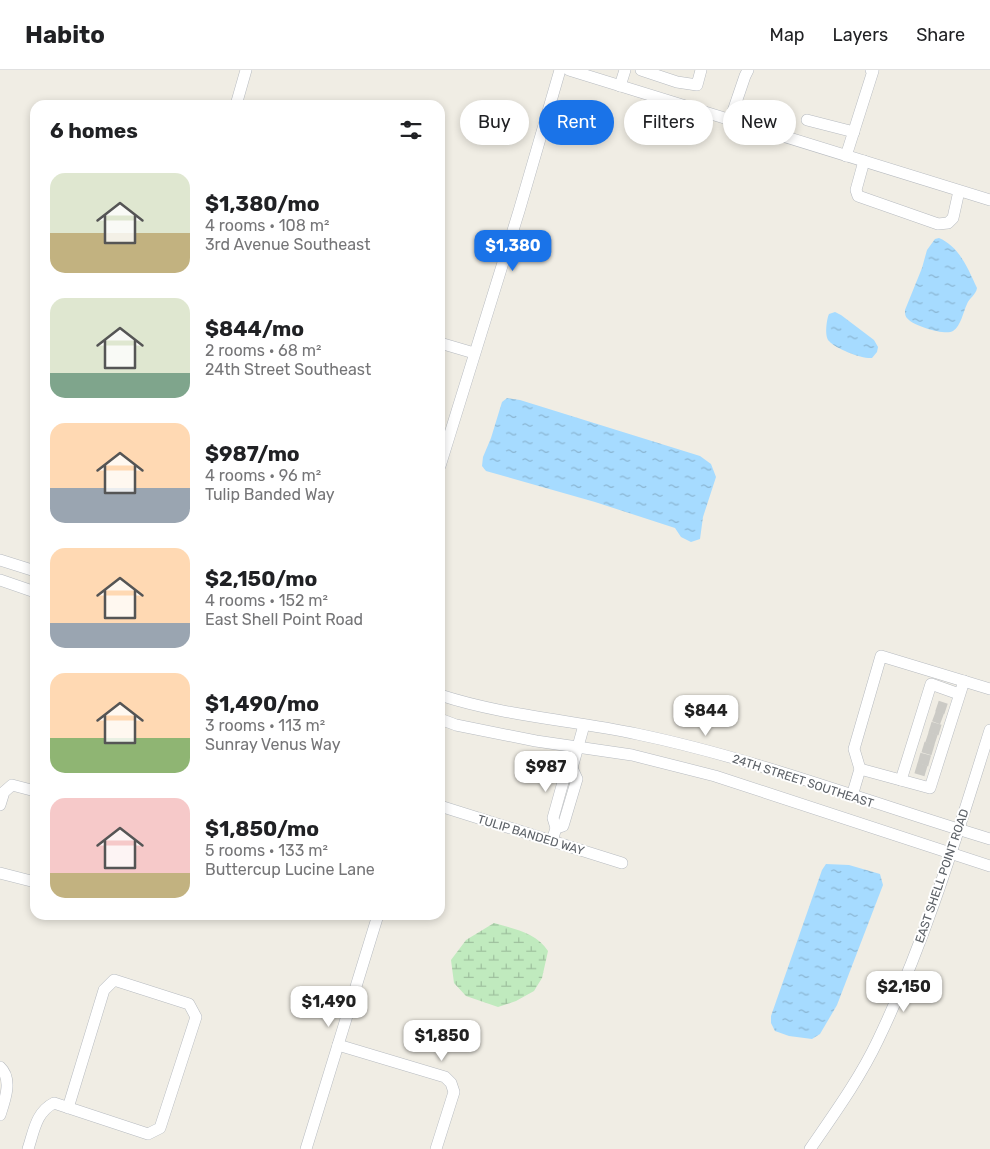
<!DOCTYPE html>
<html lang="en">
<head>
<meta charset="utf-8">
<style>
	:root { --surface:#fff; --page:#f2f2f2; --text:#202124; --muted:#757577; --line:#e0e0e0; --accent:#1a73e8 }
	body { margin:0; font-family:Rubik,sans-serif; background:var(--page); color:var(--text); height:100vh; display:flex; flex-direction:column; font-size:19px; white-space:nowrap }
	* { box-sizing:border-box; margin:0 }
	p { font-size:16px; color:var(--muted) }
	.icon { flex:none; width:28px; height:28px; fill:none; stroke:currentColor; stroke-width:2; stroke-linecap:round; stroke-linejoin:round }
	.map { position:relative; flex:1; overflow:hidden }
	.panel { position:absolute; left:30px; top:30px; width:415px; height:820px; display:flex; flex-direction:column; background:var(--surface); border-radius:15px; box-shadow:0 2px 8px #0003 }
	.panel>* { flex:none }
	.top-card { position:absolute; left:460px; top:30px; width:455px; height:45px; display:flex; gap:10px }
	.price { position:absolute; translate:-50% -42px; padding:0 11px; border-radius:10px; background:#fff; color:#222; font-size:16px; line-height:32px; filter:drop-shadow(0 1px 2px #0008) }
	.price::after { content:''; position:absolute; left:50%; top:30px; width:15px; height:11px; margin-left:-8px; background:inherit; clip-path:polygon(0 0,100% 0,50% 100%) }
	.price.selected { background:var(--accent); color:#fff }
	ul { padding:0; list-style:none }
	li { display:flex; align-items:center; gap:15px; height:125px; padding:0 20px }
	li span { display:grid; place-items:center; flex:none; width:140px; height:100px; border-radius:15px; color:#555 }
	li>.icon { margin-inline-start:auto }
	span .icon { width:60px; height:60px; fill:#fffc; stroke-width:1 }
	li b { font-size:21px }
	h2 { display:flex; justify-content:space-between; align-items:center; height:60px; padding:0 20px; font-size:21px }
	.tag { padding:0 18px; border-radius:22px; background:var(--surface); box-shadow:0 2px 8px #0003; font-size:18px; line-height:45px }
	.tag.selected { background:var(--accent); color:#fff }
	header { display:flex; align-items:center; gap:30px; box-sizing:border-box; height:70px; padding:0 25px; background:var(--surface); border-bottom:1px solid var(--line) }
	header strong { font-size:24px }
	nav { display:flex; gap:28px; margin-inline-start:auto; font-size:18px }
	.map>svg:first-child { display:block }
	.wetland { fill:url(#wetland-marsh) }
	.water { fill:url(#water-ripples) }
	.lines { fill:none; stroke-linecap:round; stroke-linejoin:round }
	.minor-tunnel { stroke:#cbcac5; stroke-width:11; stroke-dasharray:11 5.5; stroke-linecap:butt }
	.minor-casing { stroke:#b7bbc0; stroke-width:12 }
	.minor { stroke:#fff; stroke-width:11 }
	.labels { text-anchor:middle; stroke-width:4; stroke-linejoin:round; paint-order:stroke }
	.street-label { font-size:12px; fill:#5c6167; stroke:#fff }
</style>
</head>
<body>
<header>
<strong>Habito</strong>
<nav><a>Map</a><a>Layers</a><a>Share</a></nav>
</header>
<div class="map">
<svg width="990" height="1079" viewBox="0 0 990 1079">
	<defs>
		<pattern id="wetland-marsh" width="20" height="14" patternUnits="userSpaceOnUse" patternTransform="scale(1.25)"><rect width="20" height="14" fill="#c0eabe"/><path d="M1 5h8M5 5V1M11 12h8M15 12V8" fill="none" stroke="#9fc19e"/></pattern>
		<pattern id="water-ripples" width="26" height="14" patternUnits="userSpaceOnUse" patternTransform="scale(1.25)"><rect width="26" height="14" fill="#a6dbff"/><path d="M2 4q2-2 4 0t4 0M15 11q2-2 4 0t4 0" fill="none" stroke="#8ab5d2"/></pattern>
	</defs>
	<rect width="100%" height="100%" fill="#f0ede4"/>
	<path class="wetland" d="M494,853c20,6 42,9 54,28l-6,27 -8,13 -18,10 -18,6 -32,-11 -12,-13 -3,-23 15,-20z"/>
	<g class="water">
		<path d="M939,168c21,9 29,31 38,50 -1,7 -8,10 -10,16 -4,8 -6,22 -14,27 -7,5 -38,-5 -44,-11 -4,-3 -4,-6 -4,-10l17,-42 5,-18 8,-11z"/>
		<path d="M835,242l6,3 33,25 4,7 -1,5 -5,6c-10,1 -36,-9 -43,-17 -5,-5 -2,-23 0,-27z"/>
		<polygon points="507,328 520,330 700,386 711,394 716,407 703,447 700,469 691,472 681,467 675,458 595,432 486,401 482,396 483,387 491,368 502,332"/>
		<polygon points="826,794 849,795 880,804 883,815 837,935 820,964 812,969 789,966 775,961 771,953 771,946 822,800"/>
	</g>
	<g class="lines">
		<g class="minor-tunnel">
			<polyline points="937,636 946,639"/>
			<polyline points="934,646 942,649"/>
			<polyline points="930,657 940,660"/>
			<polyline points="927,667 936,670"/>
			<polyline points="923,677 933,680"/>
			<polyline points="919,688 930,691"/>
			<polyline points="916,698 926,701"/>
		</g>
		<defs>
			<g id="minor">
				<polyline points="569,0 990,130"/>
				<polyline points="641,0 677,12 697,15 701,0"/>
				<polyline points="620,16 625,0"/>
				<polyline points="236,35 246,0"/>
				<polyline points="730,50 745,6 748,0"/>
				<polyline points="807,50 854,62"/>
				<polyline points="846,86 873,1 871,0"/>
				<polyline points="864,91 856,120 858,126 938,154 948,153 953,148 959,121"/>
				<polyline points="440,273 474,283"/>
				<polyline points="440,396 519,141 560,0"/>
				<polyline points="0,490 35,501"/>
				<polyline points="0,510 35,522"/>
				<path d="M440,625c64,21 132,25 197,39 120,25 236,70 353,105"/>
				<polyline points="440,649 456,655 536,671 632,685 715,706 990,796"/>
				<polyline points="860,699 930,718 964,611"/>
				<polyline points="901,710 931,614 959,624"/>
				<polyline points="852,726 860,699 854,679 881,586 990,619"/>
				<polyline points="0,735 4,722 12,715 35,721"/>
				<polyline points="440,736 622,793"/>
				<polyline points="556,758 563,756 577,709 572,698"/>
				<polyline points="552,771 556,758 553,748 565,705 572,698 584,655"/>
				<polyline points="0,803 35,812"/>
				<polyline points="338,975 445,1007 451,1013 454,1022 436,1079"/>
				<path d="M0,997c13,12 5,33 0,48"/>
				<path d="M28,1079c6,-18 8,-37 26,-46l94,31 12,-6 36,-111 -7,-13 -75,-24 -10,10 -36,118"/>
				<polyline points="306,1079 378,845"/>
				<path d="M810,1079c24,-35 50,-71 68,-109 48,-100 79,-205 112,-310"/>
			</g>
		</defs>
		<use href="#minor" class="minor-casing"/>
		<use href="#minor" class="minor"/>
	</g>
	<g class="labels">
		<g class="street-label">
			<text transform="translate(803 711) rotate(18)" y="4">24TH STREET SOUTHEAST</text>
			<text transform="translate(531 765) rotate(17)" y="4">TULIP BANDED WAY</text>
			<text transform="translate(942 806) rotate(-71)" y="4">EAST SHELL POINT ROAD</text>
		</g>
	</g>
</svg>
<b class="price selected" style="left:513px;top:202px">$1,380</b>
<b class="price" style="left:706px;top:667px">$844</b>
<b class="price" style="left:546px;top:723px">$987</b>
<b class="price" style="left:904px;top:943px">$2,150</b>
<b class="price" style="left:329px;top:958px">$1,490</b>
<b class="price" style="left:442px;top:992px">$1,850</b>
<div class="top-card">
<a class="tag">Buy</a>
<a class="tag selected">Rent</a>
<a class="tag">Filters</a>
<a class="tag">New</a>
</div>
<section class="panel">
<h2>6 homes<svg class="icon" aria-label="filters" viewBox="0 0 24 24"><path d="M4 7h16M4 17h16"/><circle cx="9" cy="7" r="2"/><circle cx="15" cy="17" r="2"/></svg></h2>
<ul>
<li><span style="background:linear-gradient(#dfe7d0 60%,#c2b280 0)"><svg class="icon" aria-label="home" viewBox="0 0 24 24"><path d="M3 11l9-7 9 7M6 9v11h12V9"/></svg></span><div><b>$1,380/mo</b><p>4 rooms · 108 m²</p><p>3rd Avenue Southeast</p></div></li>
<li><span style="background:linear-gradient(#dfe7d0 75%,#7fa58c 0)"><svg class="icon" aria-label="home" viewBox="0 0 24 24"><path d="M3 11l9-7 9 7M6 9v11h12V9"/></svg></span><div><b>$844/mo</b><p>2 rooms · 68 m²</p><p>24th Street Southeast</p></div></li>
<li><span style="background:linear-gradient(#ffd9b3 65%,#9aa5b1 0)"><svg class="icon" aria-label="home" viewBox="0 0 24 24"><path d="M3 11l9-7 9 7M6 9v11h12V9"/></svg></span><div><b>$987/mo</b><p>4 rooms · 96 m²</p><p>Tulip Banded Way</p></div></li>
<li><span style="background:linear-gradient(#ffd9b3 75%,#9aa5b1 0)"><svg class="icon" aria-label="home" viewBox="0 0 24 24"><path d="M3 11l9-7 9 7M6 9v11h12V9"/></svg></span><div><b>$2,150/mo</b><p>4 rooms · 152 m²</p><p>East Shell Point Road</p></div></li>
<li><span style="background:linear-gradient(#ffd9b3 65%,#8fb573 0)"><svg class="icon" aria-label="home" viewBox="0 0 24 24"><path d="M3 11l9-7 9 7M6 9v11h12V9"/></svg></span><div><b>$1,490/mo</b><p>3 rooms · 113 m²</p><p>Sunray Venus Way</p></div></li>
<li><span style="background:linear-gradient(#f6c9c9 75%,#c2b280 0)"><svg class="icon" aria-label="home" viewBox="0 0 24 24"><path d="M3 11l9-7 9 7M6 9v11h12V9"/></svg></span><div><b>$1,850/mo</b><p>5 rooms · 133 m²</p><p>Buttercup Lucine Lane</p></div></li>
</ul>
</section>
</div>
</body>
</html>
